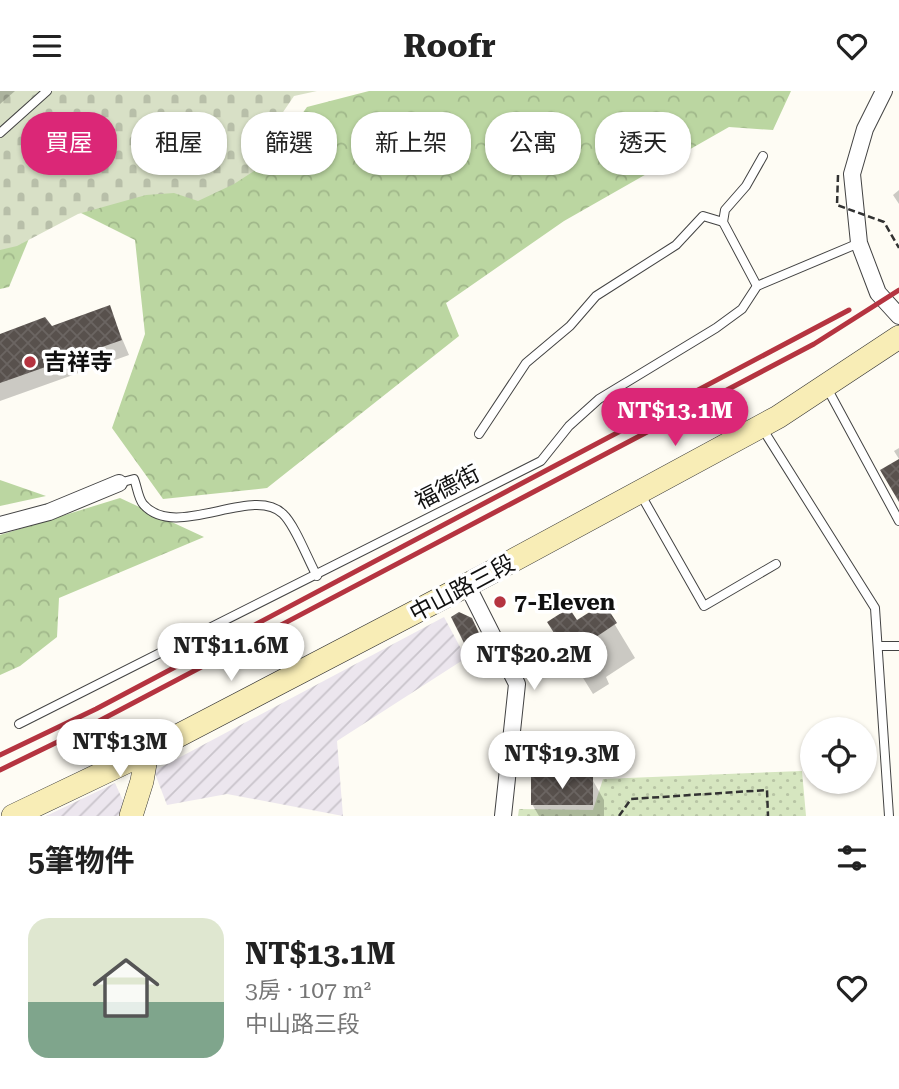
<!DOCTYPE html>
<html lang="zh-TW">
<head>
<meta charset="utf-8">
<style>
	:root { --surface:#fff; --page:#f2f2f2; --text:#222; --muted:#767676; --line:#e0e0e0; --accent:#db2777 }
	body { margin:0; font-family:"Roboto Serif","Noto Sans TC",serif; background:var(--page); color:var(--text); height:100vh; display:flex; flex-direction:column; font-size:26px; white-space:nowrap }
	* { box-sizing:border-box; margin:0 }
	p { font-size:23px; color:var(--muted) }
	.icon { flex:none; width:38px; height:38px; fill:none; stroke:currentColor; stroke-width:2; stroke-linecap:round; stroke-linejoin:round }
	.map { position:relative; height:725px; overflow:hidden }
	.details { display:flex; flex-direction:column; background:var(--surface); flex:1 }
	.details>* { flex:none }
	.hud { position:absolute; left:21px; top:21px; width:858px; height:63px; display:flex; gap:14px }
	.fabs { position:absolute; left:800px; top:626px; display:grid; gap:14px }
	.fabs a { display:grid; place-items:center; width:77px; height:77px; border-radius:50%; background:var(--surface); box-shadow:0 2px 5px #0004; font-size:35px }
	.price { position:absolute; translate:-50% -60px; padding:0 16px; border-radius:24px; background:#fff; color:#222; font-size:23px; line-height:46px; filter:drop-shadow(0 2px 4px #0008) }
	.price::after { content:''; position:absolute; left:50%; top:42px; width:21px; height:16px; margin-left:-10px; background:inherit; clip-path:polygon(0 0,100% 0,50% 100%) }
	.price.active { background:var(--accent); color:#fff }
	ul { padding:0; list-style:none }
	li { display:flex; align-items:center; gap:21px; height:175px; padding:0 28px }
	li+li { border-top:2px solid var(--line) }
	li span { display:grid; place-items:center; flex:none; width:196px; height:140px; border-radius:21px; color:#555 }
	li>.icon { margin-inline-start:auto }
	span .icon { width:84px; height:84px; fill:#fffc; stroke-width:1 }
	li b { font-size:30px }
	h2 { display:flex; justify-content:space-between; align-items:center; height:84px; padding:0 28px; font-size:30px }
	.pill { padding:0 24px; border-radius:28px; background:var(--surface); box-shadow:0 2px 5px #0004; font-size:24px; line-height:63px }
	.pill.active { background:var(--accent); color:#fff }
	header { display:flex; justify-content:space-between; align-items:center; height:91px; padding:0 28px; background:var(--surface); font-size:32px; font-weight:700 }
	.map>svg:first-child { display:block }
	.industrial { fill:url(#industrial-furrows) }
	.forest { fill:url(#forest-crowns) }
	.cemetery { fill:url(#cemetery-stones) }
	.park { fill:url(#park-dots) }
	.shadow { fill:#0003 }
	.building { fill:url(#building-cross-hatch) }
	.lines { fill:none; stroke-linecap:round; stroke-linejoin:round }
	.lane-casing { stroke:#434343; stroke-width:10 }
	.street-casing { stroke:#434343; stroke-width:18 }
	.secondary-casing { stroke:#323232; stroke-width:24 }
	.path { stroke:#323232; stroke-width:2.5; stroke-dasharray:7 3.5; stroke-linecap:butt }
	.lane { stroke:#fff; stroke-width:8 }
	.street { stroke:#fff; stroke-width:16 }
	.secondary { stroke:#f8edb6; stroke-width:23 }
	.rail { stroke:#b53440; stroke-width:5 }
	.path-bridge { stroke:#323232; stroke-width:2.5; stroke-dasharray:7 3.5; stroke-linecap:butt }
	.poi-dot { fill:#b53440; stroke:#fff; stroke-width:2.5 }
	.labels { text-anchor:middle; stroke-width:7; stroke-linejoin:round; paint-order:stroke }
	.poi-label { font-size:23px; font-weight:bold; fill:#101010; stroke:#fff; text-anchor:start }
	.street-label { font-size:23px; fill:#101010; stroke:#fff }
</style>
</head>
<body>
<header><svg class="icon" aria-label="menu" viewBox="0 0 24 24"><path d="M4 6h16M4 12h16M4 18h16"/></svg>Roofr<svg class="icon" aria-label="heart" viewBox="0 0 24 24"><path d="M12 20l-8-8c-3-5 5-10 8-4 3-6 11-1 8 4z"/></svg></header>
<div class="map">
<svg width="899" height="725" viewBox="0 0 899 725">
	<defs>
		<pattern id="industrial-furrows" width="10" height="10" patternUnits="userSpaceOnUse" patternTransform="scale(1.75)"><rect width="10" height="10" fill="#ece6ee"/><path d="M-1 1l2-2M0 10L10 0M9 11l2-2" fill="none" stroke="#c9c4cb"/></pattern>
		<pattern id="forest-crowns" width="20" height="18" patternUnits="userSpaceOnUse" patternTransform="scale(1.75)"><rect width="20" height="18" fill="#bbd6a1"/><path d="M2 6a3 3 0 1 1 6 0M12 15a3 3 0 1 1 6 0" fill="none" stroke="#a0b78a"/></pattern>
		<pattern id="cemetery-stones" width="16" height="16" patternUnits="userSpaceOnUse" patternTransform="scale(1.75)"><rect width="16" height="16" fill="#d8e0c6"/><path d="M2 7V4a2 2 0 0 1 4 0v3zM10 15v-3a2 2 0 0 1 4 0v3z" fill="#b8bfa9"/></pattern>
		<pattern id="park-dots" width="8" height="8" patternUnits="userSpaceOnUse" patternTransform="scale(1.75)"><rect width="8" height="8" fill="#d6e6c0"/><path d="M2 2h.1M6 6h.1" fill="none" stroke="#b7c4a4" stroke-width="1.8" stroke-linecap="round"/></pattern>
		<pattern id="building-cross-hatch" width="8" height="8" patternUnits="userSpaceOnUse" patternTransform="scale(1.75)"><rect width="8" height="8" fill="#58514d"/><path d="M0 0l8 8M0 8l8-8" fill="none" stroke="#6b6562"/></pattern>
	</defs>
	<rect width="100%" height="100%" fill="#fefcf4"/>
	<g class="industrial">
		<polygon points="444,526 466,567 337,650 343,725 227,703 167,714 154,680"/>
		<polygon points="115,692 130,725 46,725"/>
	</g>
	<g class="forest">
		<polygon points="369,0 791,0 773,39 729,36 564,130 446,212 459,245 267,397 163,408 112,337 145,243 135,149 49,106 222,81 286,45 307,16"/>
		<polygon points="40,121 9,196 0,198 0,133"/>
		<polygon points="0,389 46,405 0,415"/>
		<polygon points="120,407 204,446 59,507 57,546 20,575 0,584 0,444"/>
	</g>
	<polygon class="cemetery" points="0,0 317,0 294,5 262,52 254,80 234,93 198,110 174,102 146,104 78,123 17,155 0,159"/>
	<polygon class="park" points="802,680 806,725 518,725 519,718 593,719 603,688"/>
	<g class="shadow">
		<polygon points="0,0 15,0 0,13"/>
		<polygon points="899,99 899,113 893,104"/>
		<polygon points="109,217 129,264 0,310 0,245 52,237"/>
		<polygon points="899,357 899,368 894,360"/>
		<polygon points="603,514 635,567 606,586 609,593 593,603 549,532 576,532"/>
		<polygon points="453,526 471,529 486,560 473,566"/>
		<polygon points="592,688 604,709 604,725 539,725 532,713"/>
	</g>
	<g class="building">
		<polygon points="110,214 122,249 0,292 0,243 45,226 52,235"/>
		<polygon points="899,368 899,411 880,379"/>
		<polygon points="604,512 617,532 587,552 591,558 572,570 547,531 569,517 577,529"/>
		<polygon points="459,521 472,527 486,557 470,564 451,526"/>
		<polygon points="531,685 593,686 593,714 531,714"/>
	</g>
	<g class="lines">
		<defs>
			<g id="lane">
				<polyline points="0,42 47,0"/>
				<polyline points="757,195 723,131 725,119 746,95 763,65"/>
				<polyline points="827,297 899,430"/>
				<polyline points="762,337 875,517 889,725"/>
				<polyline points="479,343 526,272 570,235 596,205 676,154 703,125 723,131"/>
				<path d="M119,392l15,-4c3,7 4,19 9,25 32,38 110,-20 140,10 12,11 25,46 34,62"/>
				<polyline points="641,404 704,515 776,473"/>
				<polyline points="878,555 899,555"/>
				<polyline points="19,633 541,370 569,335 599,308 716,237 742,218 757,195 859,152"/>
			</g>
			<g id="street">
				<polyline points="884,0 865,38 852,83 859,152 878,202 899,225"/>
				<polyline points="0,434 49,421 119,392"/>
				<polyline points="467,494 517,593 503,725"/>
			</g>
			<g id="secondary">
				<polyline points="13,725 147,661 488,483 778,326 899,246"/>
				<polyline points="131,725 142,690 147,661"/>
			</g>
		</defs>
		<use href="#lane" class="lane-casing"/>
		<use href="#street" class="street-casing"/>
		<use href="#secondary" class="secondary-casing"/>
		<polyline class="path" points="619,725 631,708 767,699 768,725"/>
		<use href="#lane" class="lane"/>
		<use href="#street" class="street"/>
		<use href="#secondary" class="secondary"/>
		<g class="rail">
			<polyline points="0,664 96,618 849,219"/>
			<polyline points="0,679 80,640 814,253 899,199"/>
		</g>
		<polyline class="path-bridge" points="838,84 837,114 884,131 899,157"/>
	</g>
	<g class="poi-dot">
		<circle cx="30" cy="271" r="7"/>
		<circle cx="500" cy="511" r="7"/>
	</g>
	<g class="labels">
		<g class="poi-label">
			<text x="44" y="279">吉祥寺</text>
			<text x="514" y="519">7-Eleven</text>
		</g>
		<g class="street-label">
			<text transform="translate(447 396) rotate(-27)" y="8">福德街</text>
			<text transform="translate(462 497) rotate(-28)" y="8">中山路三段</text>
		</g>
	</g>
</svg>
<div class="fabs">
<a><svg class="icon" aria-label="locate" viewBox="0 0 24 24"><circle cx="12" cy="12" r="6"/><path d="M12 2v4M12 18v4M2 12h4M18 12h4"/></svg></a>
</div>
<b class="price active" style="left:675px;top:357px">NT$13.1M</b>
<b class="price" style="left:231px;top:592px">NT$11.6M</b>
<b class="price" style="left:534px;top:601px">NT$20.2M</b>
<b class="price" style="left:120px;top:688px">NT$13M</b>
<b class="price" style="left:562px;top:700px">NT$19.3M</b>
<div class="hud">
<a class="pill active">買屋</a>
<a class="pill">租屋</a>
<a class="pill">篩選</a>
<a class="pill">新上架</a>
<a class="pill">公寓</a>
<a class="pill">透天</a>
</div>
</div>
<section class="details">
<h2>5筆物件<svg class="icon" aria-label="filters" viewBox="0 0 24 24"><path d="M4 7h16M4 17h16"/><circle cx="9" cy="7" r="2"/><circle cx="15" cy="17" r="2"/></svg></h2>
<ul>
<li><span style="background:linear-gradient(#dfe7d0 60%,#7fa58c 0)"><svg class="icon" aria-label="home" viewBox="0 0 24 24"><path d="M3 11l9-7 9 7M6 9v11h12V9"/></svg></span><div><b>NT$13.1M</b><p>3房 · 107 m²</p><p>中山路三段</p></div><svg class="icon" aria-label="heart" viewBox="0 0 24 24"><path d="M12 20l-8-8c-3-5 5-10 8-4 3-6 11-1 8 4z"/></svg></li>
</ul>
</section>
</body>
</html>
